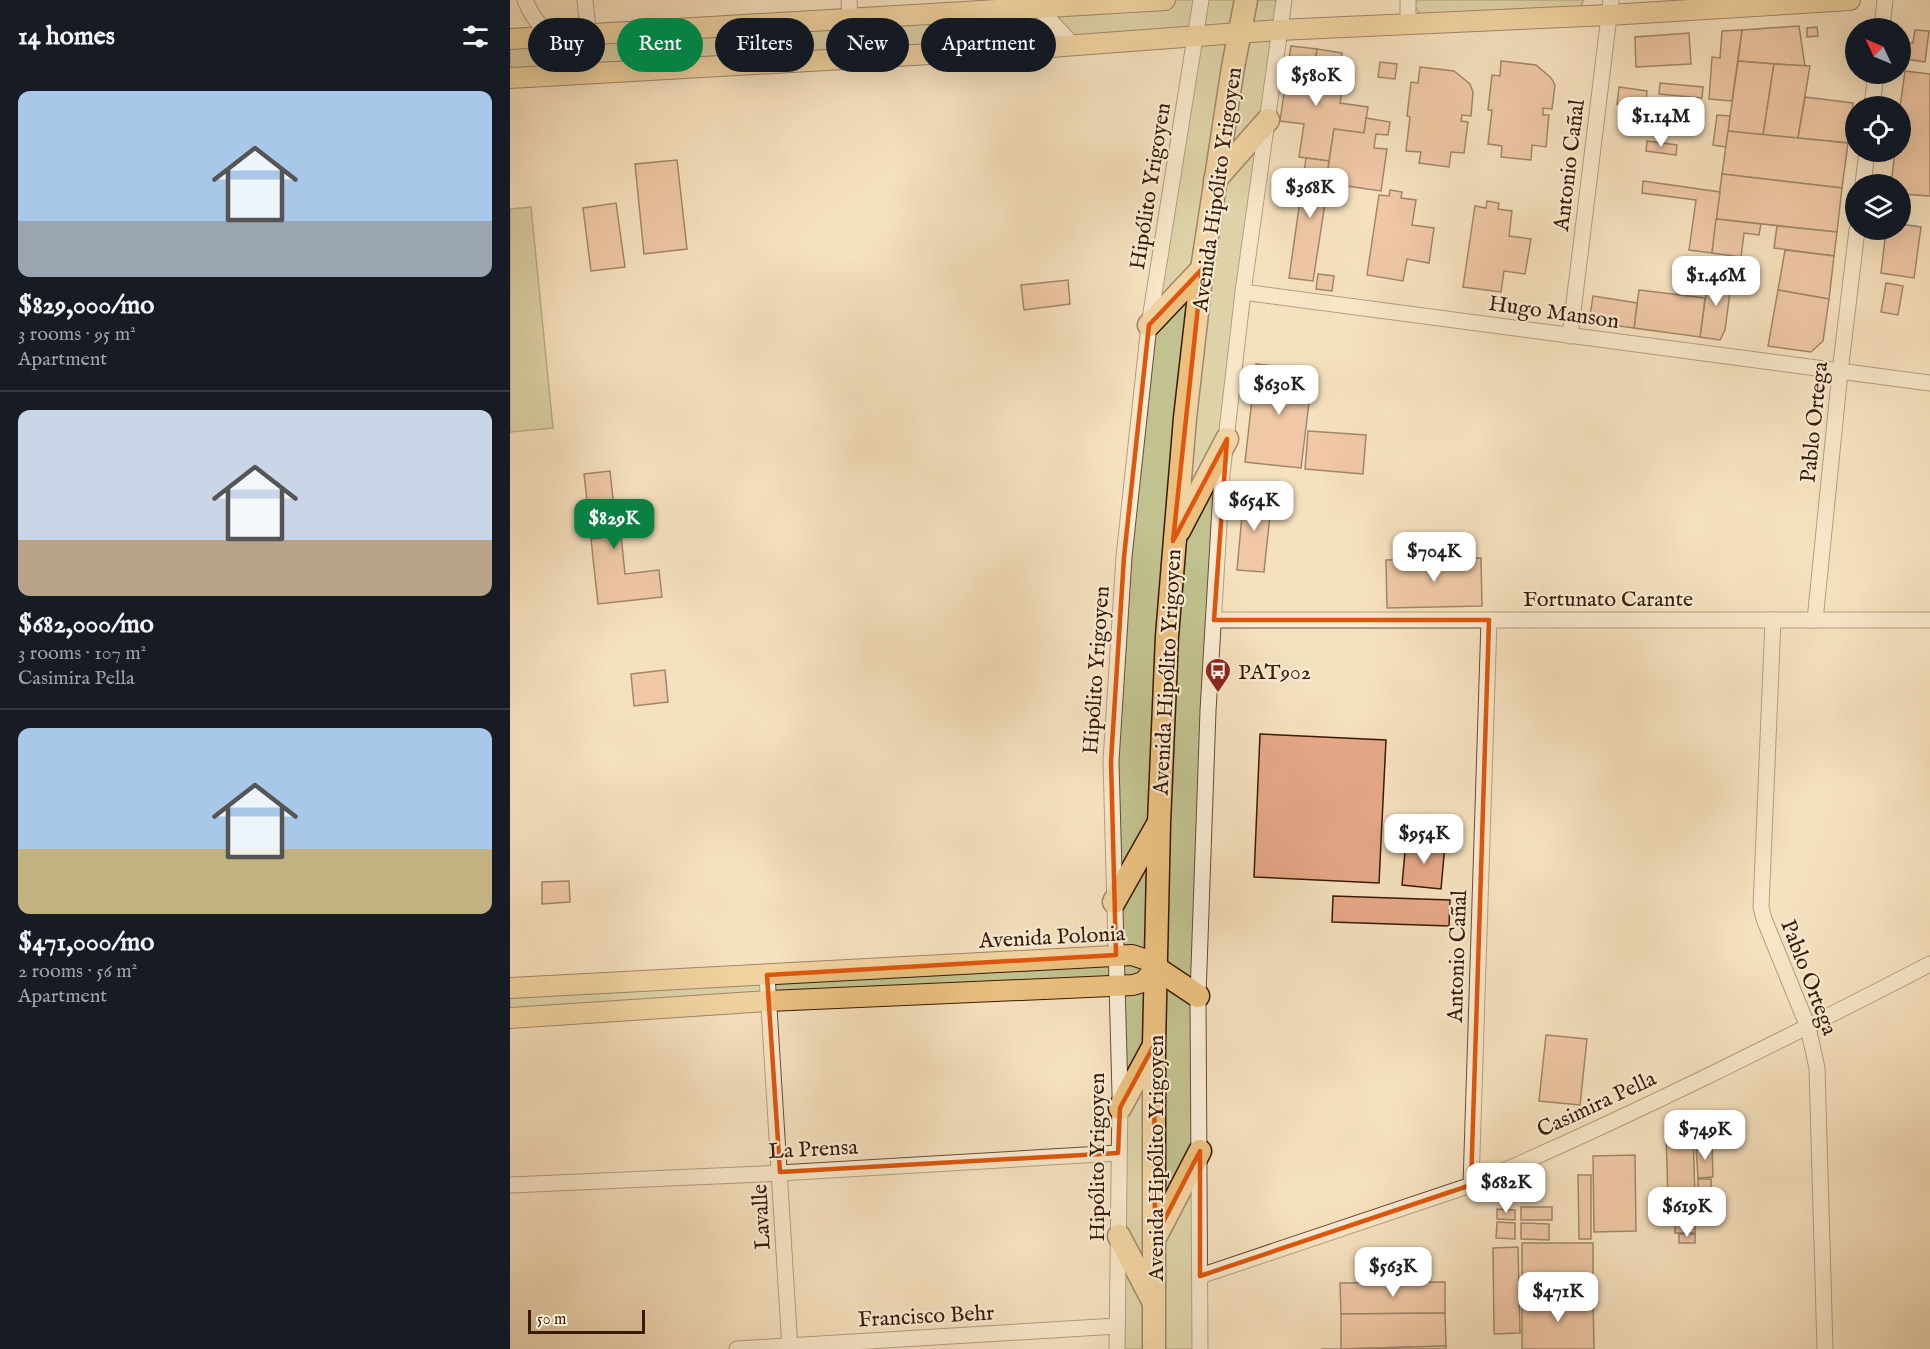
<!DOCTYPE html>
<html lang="en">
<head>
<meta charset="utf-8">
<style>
	:root { --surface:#171b24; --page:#242831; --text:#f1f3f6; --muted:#9ea1a6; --line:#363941; --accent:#0b8043 }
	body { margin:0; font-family:"IM FELL English",serif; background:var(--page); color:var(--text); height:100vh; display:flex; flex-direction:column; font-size:22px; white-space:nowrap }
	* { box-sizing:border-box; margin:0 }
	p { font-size:20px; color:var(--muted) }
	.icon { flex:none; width:33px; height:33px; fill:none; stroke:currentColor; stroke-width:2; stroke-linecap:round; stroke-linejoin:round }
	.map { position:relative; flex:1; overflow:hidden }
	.side { display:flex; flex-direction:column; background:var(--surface); width:510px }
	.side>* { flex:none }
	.top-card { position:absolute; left:18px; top:18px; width:570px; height:54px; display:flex; gap:12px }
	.needle { width:39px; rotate:314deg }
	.fabs { position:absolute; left:1335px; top:18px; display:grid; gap:12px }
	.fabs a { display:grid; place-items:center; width:66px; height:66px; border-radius:50%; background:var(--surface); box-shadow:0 6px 24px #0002; font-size:30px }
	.scale { position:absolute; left:18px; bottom:15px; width:117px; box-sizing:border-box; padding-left:6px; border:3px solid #391907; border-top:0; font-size:16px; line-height:21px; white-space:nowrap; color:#391907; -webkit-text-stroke:4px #f9ecd5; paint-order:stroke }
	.price { position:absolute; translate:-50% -51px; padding:0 14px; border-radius:12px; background:#fff; color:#222; font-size:20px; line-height:39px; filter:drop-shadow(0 2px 3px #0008) }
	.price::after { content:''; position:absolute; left:50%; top:36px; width:18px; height:14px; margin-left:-9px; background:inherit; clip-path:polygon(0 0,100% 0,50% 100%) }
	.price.on { background:var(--accent); color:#fff }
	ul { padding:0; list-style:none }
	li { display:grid; align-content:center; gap:12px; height:318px; padding:0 18px }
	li+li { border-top:2px solid var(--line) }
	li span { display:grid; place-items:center; height:186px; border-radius:12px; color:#555 }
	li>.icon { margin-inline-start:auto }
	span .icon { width:108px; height:108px; fill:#fffc; stroke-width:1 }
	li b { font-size:26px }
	h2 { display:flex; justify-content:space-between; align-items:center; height:72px; padding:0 18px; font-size:26px }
	.chip { padding:0 21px; border-radius:27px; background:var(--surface); box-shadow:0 6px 24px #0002; font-size:21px; line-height:54px }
	.chip.on { background:var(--accent); color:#fff }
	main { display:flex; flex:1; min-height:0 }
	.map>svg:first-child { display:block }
	.green { fill:#c1c28f; stroke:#7d6e4b; stroke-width:1.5 }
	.building { fill:#e8a989; stroke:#391907; stroke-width:1.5 }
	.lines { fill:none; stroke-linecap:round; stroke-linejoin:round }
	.minor-casing { stroke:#684b35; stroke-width:17 }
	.major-casing { stroke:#391907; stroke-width:22 }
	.highway-casing { stroke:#391907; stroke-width:25 }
	.minor { stroke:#f9ecd5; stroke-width:15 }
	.major { stroke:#ebc07f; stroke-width:20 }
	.highway { stroke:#ebc07f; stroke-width:22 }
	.marked { fill:none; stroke:#df560c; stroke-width:4.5; stroke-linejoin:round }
	.labels { text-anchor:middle; stroke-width:4.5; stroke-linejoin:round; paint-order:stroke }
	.street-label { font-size:22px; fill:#391907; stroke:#f9ecd5 }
	.poi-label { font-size:22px; fill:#391907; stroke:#f9ecd5; text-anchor:start }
</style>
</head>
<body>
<main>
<section class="side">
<h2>14 homes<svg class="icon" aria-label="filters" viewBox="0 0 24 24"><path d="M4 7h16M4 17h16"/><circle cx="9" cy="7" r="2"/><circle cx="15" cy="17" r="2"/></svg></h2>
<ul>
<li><span style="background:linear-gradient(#a9c7e8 70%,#9aa5b1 0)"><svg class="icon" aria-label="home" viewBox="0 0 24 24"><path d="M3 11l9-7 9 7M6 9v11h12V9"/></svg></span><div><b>$829,000/mo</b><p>3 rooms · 95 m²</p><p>Apartment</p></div></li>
<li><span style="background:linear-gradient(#c9d6e8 70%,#b9a48a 0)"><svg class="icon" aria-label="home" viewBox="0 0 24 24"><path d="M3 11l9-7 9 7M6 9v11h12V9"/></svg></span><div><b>$682,000/mo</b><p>3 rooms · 107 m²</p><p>Casimira Pella</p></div></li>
<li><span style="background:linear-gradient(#a9c7e8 65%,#c2b280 0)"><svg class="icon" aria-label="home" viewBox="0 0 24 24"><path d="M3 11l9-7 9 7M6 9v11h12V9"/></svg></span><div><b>$471,000/mo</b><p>2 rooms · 56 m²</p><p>Apartment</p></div></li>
</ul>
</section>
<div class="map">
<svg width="1420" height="1349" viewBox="0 0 1420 1349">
	<rect width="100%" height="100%" fill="#f6e1be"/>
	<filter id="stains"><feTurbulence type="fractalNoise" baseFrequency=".00333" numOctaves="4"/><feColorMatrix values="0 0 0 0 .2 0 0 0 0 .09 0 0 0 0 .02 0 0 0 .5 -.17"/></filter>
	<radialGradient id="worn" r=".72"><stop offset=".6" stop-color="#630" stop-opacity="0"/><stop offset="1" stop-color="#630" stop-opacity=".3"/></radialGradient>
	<g class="green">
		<polygon points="655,0 774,0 733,292 698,711 690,1349 607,1349 607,985 0,1018 0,988 606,955 604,902 614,557 685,36 0,78 0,39"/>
		<polygon points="908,0 1074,0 1070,7 911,15 904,6"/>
		<polygon points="21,207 43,428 0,432 0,209"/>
	</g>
	<g class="building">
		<polygon points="1289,26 1295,66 1228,61 1232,30"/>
		<polygon points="1307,27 1308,36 1297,37 1297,28"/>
		<polygon points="1232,30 1222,101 1199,99 1202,57 1210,58 1212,31"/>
		<polygon points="1405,30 1419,31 1415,62 1396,59 1398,43 1403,43"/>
		<polygon points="1179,33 1181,64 1126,67 1125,37"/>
		<polygon points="781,46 807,49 802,85 832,89 830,103 858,107 854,133 824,129 819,161 789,157 794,124 770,121"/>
		<polygon points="807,49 832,53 831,62 842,64 838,90 802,85"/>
		<polygon points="991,61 1026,65 1041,78 1045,85 1042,109 1033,108 1033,115 1039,115 1036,147 1022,145 1021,160 991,157 992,146 978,144 982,110 978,110 982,75 990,76"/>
		<polygon points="1228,61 1264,64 1253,135 1218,131"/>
		<polygon points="870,62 887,64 885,79 868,77"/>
		<polygon points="1264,64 1300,66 1288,138 1253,135"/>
		<polygon points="910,67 944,71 960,84 963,92 961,116 952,115 951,121 958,122 954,153 941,152 939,167 909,163 911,152 896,151 900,117 897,116 901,82 908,83"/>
		<polygon points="1395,71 1420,74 1420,196 1390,194 1390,184 1381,184 1385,152 1390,152 1390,107"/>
		<polygon points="1150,83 1193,87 1192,98 1149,94"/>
		<polygon points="1109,87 1137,91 1135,108 1107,104"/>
		<polygon points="1295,97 1343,103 1338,143 1288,138"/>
		<polygon points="1138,98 1165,102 1163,112 1137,108"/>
		<polygon points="1207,115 1220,116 1216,147 1203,145"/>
		<polygon points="856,118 880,122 878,135 866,134 864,148 877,149 871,191 823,184 824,176 817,175 824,129 854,133"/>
		<polygon points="1218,131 1338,143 1332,188 1212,174"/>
		<polygon points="1137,141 1167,145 1166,155 1136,151"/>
		<polygon points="796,158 819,161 817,175 824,176 823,184 818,184 803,281 779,278"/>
		<polygon points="167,160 177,249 134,254 125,164"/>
		<polygon points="1212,174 1332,188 1327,232 1206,219"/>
		<polygon points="1133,181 1210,192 1202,253 1179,250 1186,200 1132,193"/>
		<polygon points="880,190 892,192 891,198 906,200 902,225 924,228 919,263 897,259 893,281 857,275 869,195 879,196"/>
		<polygon points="977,201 989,203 988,209 1002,211 999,236 1021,239 1015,274 994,271 991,292 953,287 965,206 976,208"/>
		<polygon points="106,203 115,267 81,271 73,208"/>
		<polygon points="1206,219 1251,224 1249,235 1234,233 1231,257 1202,253"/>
		<polygon points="1390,224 1411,227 1404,278 1371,273 1376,230 1390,230"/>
		<polygon points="1267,226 1327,232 1324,256 1264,248"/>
		<polygon points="1275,250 1324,256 1319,299 1268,290"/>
		<polygon points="808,274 824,276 822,291 806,289"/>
		<polygon points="1199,274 1222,277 1215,330 1210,340 1190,337"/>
		<polygon points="558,280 560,304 514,310 511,285"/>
		<polygon points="1376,283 1393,286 1388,315 1371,312"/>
		<polygon points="1129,290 1195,298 1190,337 1124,328"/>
		<polygon points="1268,290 1319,299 1313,341 1301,352 1258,346"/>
		<polygon points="1083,296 1127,303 1124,328 1085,323 1080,316"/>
		<polygon points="746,364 803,370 791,468 735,462"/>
		<polygon points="798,431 856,435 853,474 795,469"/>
		<polygon points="100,471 105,517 109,516 115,574 149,570 152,597 88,604 81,539 91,538 88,508 78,509 74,474"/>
		<polygon points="734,493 762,496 754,572 727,570"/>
		<polygon points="971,558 972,606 877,608 876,560"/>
		<polygon points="155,670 158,702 124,706 121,674"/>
		<polygon points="750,734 876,740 869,883 744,877"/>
		<polygon points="896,841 935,844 931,889 892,885"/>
		<polygon points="59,881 60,902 32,904 32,882"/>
		<polygon points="823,896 940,900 939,926 822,922"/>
		<polygon points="1036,1035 1077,1039 1070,1105 1029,1101"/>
		<polygon points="1200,1123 1201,1143 1186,1144 1185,1124"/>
		<polygon points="1183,1131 1185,1199 1158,1200 1156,1132"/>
		<polygon points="1202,1145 1203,1177 1188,1178 1186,1146"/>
		<polygon points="1125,1155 1126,1231 1084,1232 1083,1156"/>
		<polygon points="1068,1175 1081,1175 1081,1239 1069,1239"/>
		<polygon points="1188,1179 1201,1179 1202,1210 1188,1210"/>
		<polygon points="1166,1203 1185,1203 1185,1233 1165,1233"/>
		<rect x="1011" y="1207" width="31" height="13"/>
		<polygon points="987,1209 1005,1210 1005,1220 987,1219"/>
		<polygon points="987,1222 1005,1223 1005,1239 986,1238"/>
		<polygon points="1011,1223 1039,1224 1039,1240 1011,1239"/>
		<rect x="1169" y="1234" width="16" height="9"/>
		<rect x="1012" y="1243" width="71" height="54"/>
		<polygon points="1008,1247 1010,1333 984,1334 983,1248"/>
		<polygon points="935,1282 935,1313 831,1314 830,1283"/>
		<polygon points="1012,1297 1083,1297 1084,1349 1012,1349"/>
		<polygon points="935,1313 936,1346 831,1349 831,1314"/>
		<polygon points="936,1346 936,1349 811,1349 831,1349"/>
	</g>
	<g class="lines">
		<defs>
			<g id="minor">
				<path d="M15,0c7,17 14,26 29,36"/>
				<polyline points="75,0 82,72"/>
				<polyline points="339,0 342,58"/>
				<polyline points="898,0 898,24"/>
				<polyline points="527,2 528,7 563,45"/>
				<polyline points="1372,28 1375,0"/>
				<polyline points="1362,106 1366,74"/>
				<polyline points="1353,184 1357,152"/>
				<polyline points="733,292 1420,383"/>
				<polyline points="1060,336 1101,0"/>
				<polyline points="704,620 1420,620"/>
				<polyline points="1263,620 1251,907 1254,919 1298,1027 1307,1068 1315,1349"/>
				<polyline points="1305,620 1330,372 1347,230"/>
				<polyline points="257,975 280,1349"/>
				<polyline points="0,1185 252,1174 608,1153"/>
				<polyline points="961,1185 979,620"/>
				<path d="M690,1276l271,-91c156,-67 308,-143 459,-221"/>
				<polyline points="227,1349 607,1326"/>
				<polyline points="607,1349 610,1094 601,761 614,557 639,325 691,0"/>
				<polyline points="690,1349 688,996 698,711 712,474 733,292 774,0"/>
			</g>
			<g id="major">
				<polyline points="0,39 655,0"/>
				<polyline points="0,78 527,48 769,30 1099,15 1340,0"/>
				<polyline points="0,988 622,955 637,960 646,968 633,982 623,985 259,1001 0,1018"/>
			</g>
			<g id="highway">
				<polyline points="705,180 758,120"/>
				<polyline points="639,325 692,269"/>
				<polyline points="669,531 717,439"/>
				<polyline points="604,902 648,824"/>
				<polyline points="646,968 688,996"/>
				<polyline points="610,1108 642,1049"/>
				<polyline points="647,1234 690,1151"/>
				<polyline points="609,1236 643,1301"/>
				<polyline points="644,1349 644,1045 649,823 657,636 675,418 692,269 723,67 736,0"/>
			</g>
		</defs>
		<use href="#minor" class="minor-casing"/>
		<use href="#major" class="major-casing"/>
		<use href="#highway" class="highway-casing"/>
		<use href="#minor" class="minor"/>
		<use href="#major" class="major"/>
		<use href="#highway" class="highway"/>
	</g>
	<path d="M0 0H1420V1349H0ZM692,269l-29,272 54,-102 -13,181h275l-18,565 -271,91v-125l-45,87 -1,-193 -34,63 -2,45 -338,19 -13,-197 349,-20 -5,-194 13,-204 25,-232z" fill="#f6e1be" fill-opacity=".55" fill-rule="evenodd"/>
	<path class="marked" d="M692,269l-29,272 54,-102 -13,181h275l-18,565 -271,91v-125l-45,87 -1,-193 -34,63 -2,45 -338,19 -13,-197 349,-20 -5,-194 13,-204 25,-232z"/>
	<defs>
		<symbol id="bus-pin" viewBox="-11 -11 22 30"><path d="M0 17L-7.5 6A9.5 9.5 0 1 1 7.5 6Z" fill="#8f2418" stroke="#f9ecd5"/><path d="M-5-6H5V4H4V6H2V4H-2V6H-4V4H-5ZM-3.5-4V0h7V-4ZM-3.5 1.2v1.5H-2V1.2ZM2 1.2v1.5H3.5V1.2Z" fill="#fff"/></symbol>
	</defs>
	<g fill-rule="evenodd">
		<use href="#bus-pin" x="693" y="656" width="30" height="40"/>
	</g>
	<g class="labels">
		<g class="street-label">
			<text transform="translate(1058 165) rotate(-83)" y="8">Antonio Cañal</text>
			<text transform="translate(639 186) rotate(-81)" y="8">Hipólito Yrigoyen</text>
			<text transform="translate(706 189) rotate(-82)" y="8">Avenida Hipólito Yrigoyen</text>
			<text transform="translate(1044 311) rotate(8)" y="8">Hugo Manson</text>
			<text transform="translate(1303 422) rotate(-84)" y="8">Pablo Ortega</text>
			<text x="1098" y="606">Fortunato Carante</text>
			<text transform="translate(585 670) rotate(-86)" y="8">Hipólito Yrigoyen</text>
			<text transform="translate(656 672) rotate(-87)" y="8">Avenida Hipólito Yrigoyen</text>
			<text transform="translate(542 936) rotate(-3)" y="8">Avenida Polonia</text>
			<text transform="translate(946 956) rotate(-88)" y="8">Antonio Cañal</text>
			<text transform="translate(1300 977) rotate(69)" y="8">Pablo Ortega</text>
			<text transform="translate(1086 1103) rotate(-25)" y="8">Casimira Pella</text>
			<text transform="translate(303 1148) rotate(-3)" y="8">La Prensa</text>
			<text transform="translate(586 1157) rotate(-90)" y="8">Hipólito Yrigoyen</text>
			<text transform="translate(645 1158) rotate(-90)" y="8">Avenida Hipólito Yrigoyen</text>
			<text transform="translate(250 1217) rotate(-93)" y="8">Lavalle</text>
			<text transform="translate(416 1315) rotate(-3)" y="8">Francisco Behr</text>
		</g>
		<g class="poi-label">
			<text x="728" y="679">PAT902</text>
		</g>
	</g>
	<rect width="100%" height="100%" filter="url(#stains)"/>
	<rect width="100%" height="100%" fill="url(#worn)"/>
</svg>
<div class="fabs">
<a><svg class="needle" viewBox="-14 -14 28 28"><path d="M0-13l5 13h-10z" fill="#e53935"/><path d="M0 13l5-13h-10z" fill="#9ea1a6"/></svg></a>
<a><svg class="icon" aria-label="locate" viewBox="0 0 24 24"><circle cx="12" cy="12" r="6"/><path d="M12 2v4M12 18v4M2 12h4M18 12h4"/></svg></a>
<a><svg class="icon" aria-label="layers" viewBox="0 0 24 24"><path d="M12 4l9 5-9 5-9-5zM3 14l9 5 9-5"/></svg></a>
</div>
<div class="scale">50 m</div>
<b class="price" style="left:806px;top:107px">$580K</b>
<b class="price" style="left:1151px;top:148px">$1.14M</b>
<b class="price" style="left:800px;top:219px">$368K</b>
<b class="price" style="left:1206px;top:307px">$1.46M</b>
<b class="price" style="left:769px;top:416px">$630K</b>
<b class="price" style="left:744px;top:532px">$654K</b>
<b class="price on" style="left:104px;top:550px">$829K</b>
<b class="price" style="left:924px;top:583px">$704K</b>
<b class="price" style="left:914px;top:865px">$954K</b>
<b class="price" style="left:1195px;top:1161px">$749K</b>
<b class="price" style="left:996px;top:1214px">$682K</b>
<b class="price" style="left:1177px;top:1238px">$619K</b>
<b class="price" style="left:883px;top:1298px">$563K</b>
<b class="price" style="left:1048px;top:1323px">$471K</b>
<div class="top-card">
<a class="chip">Buy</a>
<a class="chip on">Rent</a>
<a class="chip">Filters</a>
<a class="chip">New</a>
<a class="chip">Apartment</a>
</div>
</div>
</main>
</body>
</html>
